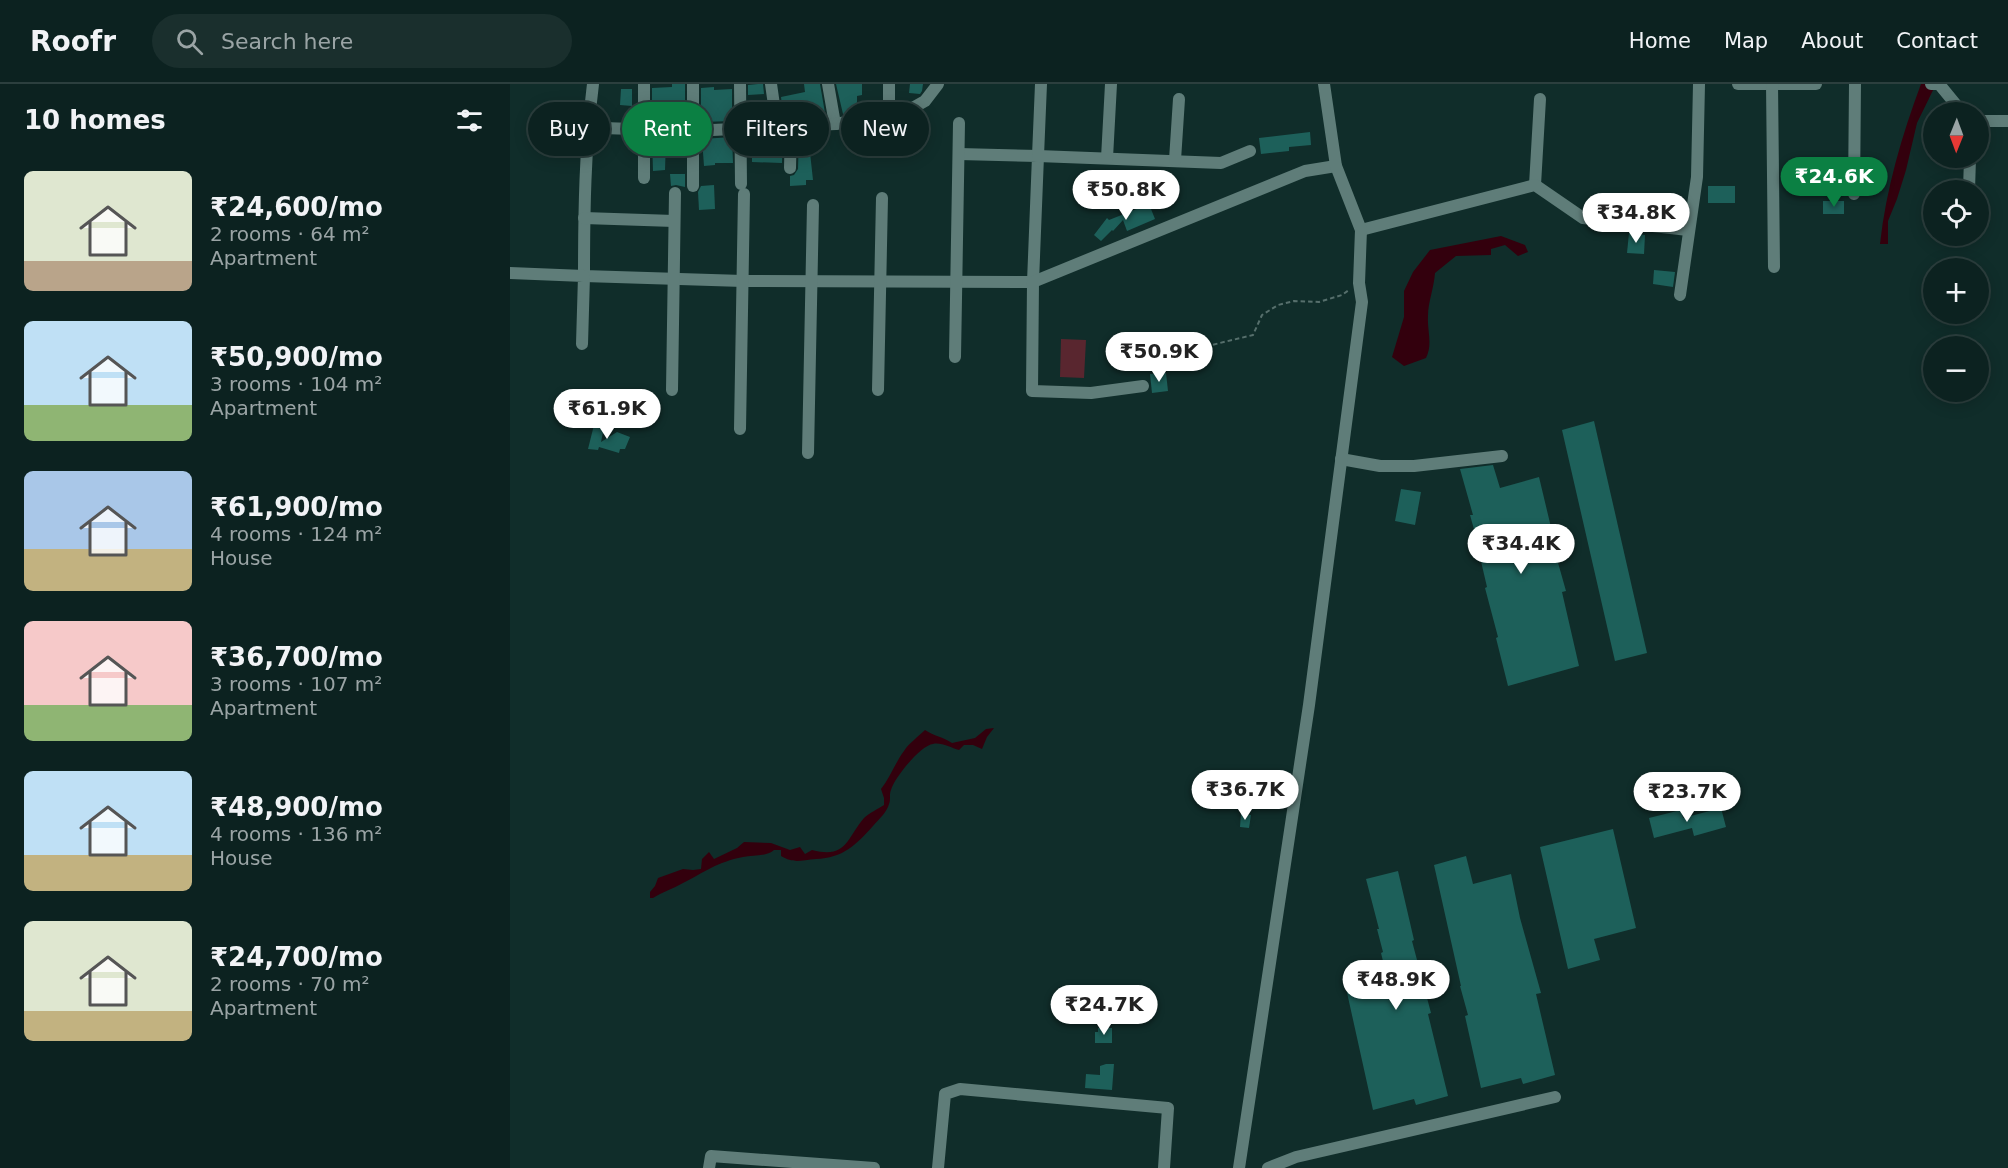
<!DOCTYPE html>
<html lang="en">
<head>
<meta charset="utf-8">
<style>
	:root { --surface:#0c2220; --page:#1a2f2d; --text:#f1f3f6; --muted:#9aa4a5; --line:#2c3f3e; --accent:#0b8043 }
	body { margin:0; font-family:"DejaVu Sans",sans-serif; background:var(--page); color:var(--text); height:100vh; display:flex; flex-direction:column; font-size:22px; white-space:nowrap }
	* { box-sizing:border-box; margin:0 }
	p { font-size:20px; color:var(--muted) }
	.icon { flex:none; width:33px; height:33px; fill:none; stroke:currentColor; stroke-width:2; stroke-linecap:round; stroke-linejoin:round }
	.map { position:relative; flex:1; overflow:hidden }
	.sheet { display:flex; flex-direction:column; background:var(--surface); width:510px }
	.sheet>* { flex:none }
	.guide { position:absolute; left:18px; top:18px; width:570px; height:54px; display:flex; gap:12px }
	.needle { width:39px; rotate:181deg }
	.controls { position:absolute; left:1413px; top:18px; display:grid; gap:12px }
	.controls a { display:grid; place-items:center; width:66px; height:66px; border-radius:50%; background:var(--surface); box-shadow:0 3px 15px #0003,0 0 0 2px var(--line); font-size:30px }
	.price { position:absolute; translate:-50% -51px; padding:0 14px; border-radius:21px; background:#fff; color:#222; font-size:20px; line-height:39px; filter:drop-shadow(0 2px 3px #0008) }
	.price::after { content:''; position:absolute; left:50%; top:36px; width:18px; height:14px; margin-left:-9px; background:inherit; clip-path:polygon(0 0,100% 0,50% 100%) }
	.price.selected { background:var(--accent); color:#fff }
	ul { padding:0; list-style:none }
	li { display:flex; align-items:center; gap:18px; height:150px; padding:0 24px }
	li span { display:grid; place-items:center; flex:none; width:168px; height:120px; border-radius:9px; color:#555 }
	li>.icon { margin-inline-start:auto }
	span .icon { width:72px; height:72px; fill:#fffc; stroke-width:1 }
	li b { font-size:26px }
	h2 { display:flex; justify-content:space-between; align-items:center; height:72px; padding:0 24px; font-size:26px }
	.tag { padding:0 21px; border-radius:27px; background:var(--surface); box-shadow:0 3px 15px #0003,0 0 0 2px var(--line); font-size:21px; line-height:54px }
	.tag.selected { background:var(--accent); color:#fff }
	header { display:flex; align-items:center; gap:36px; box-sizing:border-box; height:84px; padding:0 30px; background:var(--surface); border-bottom:2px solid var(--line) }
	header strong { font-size:28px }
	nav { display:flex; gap:33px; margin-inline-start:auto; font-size:21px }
	.search { width:420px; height:54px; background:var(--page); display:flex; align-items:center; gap:15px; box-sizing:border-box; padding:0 21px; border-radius:33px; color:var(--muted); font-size:22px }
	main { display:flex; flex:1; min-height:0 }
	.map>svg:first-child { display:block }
	.green { fill:#59262f }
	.water { fill:#33000d }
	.building { fill:#1d605a }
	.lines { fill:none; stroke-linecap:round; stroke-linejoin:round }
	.path { stroke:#566f6c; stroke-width:2; stroke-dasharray:4.5 3; stroke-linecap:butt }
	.minor { stroke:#5f7d79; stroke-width:12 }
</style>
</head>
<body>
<header>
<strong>Roofr</strong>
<div class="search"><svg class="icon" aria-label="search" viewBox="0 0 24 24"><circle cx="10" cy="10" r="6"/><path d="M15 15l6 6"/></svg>Search here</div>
<nav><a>Home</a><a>Map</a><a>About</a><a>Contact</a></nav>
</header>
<main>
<section class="sheet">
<h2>10 homes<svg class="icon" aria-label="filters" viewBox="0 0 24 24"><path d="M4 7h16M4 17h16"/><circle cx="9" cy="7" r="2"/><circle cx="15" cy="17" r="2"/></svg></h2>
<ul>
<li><span style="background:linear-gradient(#dfe7d0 75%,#b9a48a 0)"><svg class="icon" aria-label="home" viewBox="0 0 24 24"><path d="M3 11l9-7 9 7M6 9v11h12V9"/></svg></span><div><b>₹24,600/mo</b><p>2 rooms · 64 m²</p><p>Apartment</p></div></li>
<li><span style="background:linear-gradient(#bfe0f5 70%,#8fb573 0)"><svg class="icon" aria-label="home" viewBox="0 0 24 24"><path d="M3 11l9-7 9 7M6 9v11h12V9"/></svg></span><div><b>₹50,900/mo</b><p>3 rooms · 104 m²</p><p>Apartment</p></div></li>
<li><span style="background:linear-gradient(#a9c7e8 65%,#c2b280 0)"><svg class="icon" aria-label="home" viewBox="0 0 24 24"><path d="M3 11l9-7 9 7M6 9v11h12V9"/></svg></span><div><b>₹61,900/mo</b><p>4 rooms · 124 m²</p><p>House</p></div></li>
<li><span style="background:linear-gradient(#f6c9c9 70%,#8fb573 0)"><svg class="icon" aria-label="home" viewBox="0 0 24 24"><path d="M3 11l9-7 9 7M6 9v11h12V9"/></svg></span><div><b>₹36,700/mo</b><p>3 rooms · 107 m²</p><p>Apartment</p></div></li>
<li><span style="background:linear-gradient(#bfe0f5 70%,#c2b280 0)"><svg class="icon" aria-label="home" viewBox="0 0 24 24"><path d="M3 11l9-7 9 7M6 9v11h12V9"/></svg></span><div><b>₹48,900/mo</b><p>4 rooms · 136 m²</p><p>House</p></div></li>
<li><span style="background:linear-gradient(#dfe7d0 75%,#c2b280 0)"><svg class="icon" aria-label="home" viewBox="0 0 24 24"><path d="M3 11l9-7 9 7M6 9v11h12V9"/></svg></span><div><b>₹24,700/mo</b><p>2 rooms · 70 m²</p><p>Apartment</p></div></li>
</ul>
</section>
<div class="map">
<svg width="1498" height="1084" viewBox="0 0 1498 1084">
	<rect width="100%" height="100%" fill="#102d2a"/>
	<polygon class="green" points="551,255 576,256 574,294 550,293"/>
	<g class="water">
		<path d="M1411,0h15l-19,39 -11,47 -9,29 -9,22v23h-8c6,-55 22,-109 41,-160z"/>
		<path d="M991,152l24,9 3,7 -10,4 -13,-11 -14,4v6l-35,1 -21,17c-1,15 -7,29 -7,43 -1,15 5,28 -2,42l-22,8 -12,-9 12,-40v-26l9,-19 17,-22z"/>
		<path d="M484,644l-7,9 -5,12 -9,-4h-9l-5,5c-8,-2 -18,-8 -26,-6 -12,1 -39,34 -42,46 -2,4 0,9 -2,14 -2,8 -10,15 -16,22 -17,19 -30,32 -57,33 -15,1 -22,5 -35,-3v-6h-7c-8,7 -21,5 -31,7 -26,5 -38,15 -60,26 -10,6 -21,9 -30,15h-3v-6l5,-6 3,-8 25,-9 10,1 8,-1 1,-10 7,-7 5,7 23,-11 7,-6 27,1 19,7 10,-3 5,7 7,-4c35,9 34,-11 52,-32 5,-5 14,-9 20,-13v-7l-3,-9c9,-11 14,-26 23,-38 5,-8 14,-14 21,-21 9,6 18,7 27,13l23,-5 11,-9z"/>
	</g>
	<g class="building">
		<polygon points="162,0 175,0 175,36 169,36 170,22 142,22 142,4 162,3"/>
		<polygon points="248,0 253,0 254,10 238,11 238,1"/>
		<polygon points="294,0 310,0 315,29 301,32 299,23 273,29 271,13 295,8"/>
		<polygon points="326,0 352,0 352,11 347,12 347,28 333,30"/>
		<polygon points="400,0 413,0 412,7 410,10 399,9"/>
		<polygon points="204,3 204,6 222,5 222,37 192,38 191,36 191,4"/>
		<polygon points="111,5 122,5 122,22 110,21"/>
		<polygon points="401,34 410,35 408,58 395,57 397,35"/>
		<polygon points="800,48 801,61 779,63 779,67 751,70 749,54"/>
		<polygon points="289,50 298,50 303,96 296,96 296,101 280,102 280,92 284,91 288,85"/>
		<polygon points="260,51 273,51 272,79 242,78 242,62 261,62"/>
		<polygon points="222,53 223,79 205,79 205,81 194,82 192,55"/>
		<polygon points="142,54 156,54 155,86 143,87"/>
		<polygon points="160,90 175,90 175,103 166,101 161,102"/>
		<polygon points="204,101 205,125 189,126 188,108 191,102"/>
		<rect x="1198" y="102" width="27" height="17"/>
		<rect x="1313" y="117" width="21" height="13"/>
		<polygon points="639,120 645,135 617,147 613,136 603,147 602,146 591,157 584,151 597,134 599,136"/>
		<polygon points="1119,149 1135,151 1134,170 1117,169"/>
		<polygon points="1144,186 1165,188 1163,203 1143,200"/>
		<polygon points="656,289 658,307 642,309 640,290"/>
		<polygon points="85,337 95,339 91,358 107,348 120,353 115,365 110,365 109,369 89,363 88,366 78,365"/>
		<polygon points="1084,337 1137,569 1105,577 1052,346"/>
		<polygon points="983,381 990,404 1029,393 1045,460 1043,461 1056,507 1052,508 1069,582 998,602 986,554 988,553 975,504 977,503 966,456 967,456 960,431 963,431 950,385"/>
		<polygon points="891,405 911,408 905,441 885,437"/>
		<polygon points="1211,724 1216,743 1184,752 1182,744 1144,754 1139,734 1171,726 1173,734"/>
		<polygon points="731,730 741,731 739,744 730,743"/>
		<polygon points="1103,745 1126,844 1084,855 1090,876 1058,885 1030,763"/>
		<polygon points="956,772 963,800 1001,790 1010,834 1031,909 1026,910 1045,991 1013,1000 1011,994 971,1004 955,932 958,931 950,902 951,902 924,781"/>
		<polygon points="888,787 904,856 902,857 921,929 918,930 938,1012 906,1021 904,1015 863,1026 836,904 877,893 871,869 873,868 867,845 869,845 856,795"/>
		<polygon points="588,944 602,944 602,959 585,959 585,948 588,948"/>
		<polygon points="596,980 604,980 602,1006 575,1004 576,990 590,991 590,982"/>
	</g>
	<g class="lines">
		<polyline class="path" points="652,273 743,251 752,231 768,221 784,217 809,218 832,211 839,206"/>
		<g class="minor">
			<path d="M83,0c-8,64 -9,127 -9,192l159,5 290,1 5,-126 -79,-2"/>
			<polyline points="230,0 231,100"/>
			<polyline points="261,0 267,42"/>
			<polyline points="318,0 325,40"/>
			<polyline points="531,0 528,72 711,79 740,67"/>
			<polyline points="1228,0 1306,0"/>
			<polyline points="1262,0 1264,183"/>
			<polyline points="1421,0 1429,0 1452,28"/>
			<polyline points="379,30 379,0"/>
			<polyline points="1468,37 1498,37"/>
			<polyline points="93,44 182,47 326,40 399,26 415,17 428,0"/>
			<polyline points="597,74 601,0"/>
			<polyline points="665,76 669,15"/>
			<polyline points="280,84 281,41"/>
			<polyline points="134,94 134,0"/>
			<polyline points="1025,101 1030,15"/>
			<polyline points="183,102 183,0"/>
			<polyline points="1459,106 1460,74"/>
			<polyline points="1344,110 1345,0"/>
			<polyline points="74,134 164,137"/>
			<polyline points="851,146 1025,101 1073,134 1178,146"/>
			<polyline points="0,189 74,192 72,260"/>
			<polyline points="1170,211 1187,93 1189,0"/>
			<polyline points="445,273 449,39"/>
			<polyline points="633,302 581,309 522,307 523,198 795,87 826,82"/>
			<polyline points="162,306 165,109"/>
			<polyline points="368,306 372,114"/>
			<polyline points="230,345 234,110"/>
			<polyline points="298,369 303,121"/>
			<polyline points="831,375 870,382 904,382 992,372"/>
			<polyline points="199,1084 201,1072 364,1084"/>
			<polyline points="428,1084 435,1010 450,1005 658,1024 654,1084"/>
			<polyline points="729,1084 799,621 852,218 849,199 851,146 826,82 814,0"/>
			<polyline points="758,1084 786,1073 1045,1013"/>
		</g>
	</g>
</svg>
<div class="controls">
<a><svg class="needle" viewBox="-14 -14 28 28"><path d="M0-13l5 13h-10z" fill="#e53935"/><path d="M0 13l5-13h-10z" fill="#9aa4a5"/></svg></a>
<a><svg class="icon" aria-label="locate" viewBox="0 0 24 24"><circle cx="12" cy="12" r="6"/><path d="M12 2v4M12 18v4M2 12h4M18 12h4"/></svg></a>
<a>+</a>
<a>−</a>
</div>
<b class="price selected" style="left:1324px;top:124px">₹24.6K</b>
<b class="price" style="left:616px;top:137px">₹50.8K</b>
<b class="price" style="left:1126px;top:160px">₹34.8K</b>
<b class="price" style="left:649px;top:299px">₹50.9K</b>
<b class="price" style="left:97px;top:356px">₹61.9K</b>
<b class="price" style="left:1011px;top:491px">₹34.4K</b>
<b class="price" style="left:735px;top:737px">₹36.7K</b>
<b class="price" style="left:1177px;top:739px">₹23.7K</b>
<b class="price" style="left:886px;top:927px">₹48.9K</b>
<b class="price" style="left:594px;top:952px">₹24.7K</b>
<div class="guide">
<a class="tag">Buy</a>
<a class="tag selected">Rent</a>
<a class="tag">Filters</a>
<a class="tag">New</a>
</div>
</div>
</main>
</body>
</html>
